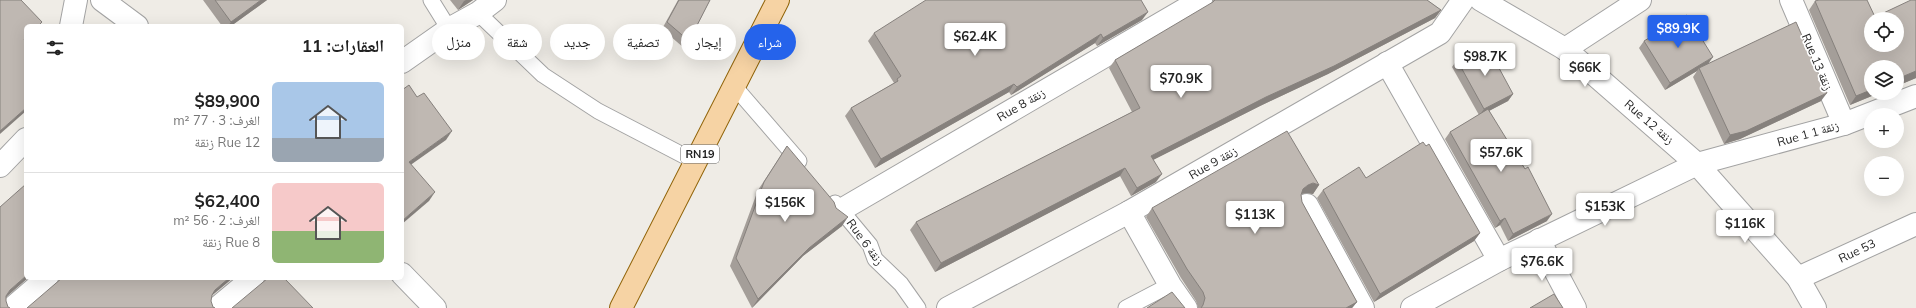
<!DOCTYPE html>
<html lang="ar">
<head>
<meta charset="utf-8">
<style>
	:root { --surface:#fff; --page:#f6f6f6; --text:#222; --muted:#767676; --line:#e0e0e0; --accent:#2563eb }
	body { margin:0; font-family:Mulish,"Noto Naskh Arabic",sans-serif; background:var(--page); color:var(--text); direction:rtl; height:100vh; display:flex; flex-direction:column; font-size:15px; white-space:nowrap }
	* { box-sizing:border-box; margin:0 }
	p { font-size:13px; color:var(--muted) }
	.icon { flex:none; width:22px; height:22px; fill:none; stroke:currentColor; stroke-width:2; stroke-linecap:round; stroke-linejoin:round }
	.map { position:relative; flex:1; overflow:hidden; direction:ltr }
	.panel { position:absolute; left:24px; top:24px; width:380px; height:256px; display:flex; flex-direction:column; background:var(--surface); border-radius:6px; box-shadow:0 4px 16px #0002; direction:rtl }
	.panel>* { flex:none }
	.hud { position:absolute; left:416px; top:24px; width:380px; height:36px; direction:rtl; display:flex; gap:8px }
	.tools { position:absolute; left:1864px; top:12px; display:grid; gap:8px }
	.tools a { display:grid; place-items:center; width:40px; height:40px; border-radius:50%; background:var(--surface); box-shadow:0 4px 16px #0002; font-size:20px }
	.price { position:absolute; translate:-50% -34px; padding:0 9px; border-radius:4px; background:#fff; color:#222; font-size:13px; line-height:26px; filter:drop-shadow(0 1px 2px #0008) }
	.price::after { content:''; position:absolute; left:50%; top:24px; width:12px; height:9px; margin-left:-6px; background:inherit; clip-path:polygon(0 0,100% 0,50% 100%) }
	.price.selected { background:var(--accent); color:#fff }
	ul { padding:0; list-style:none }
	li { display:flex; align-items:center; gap:12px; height:100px; padding:0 20px }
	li+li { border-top:1px solid var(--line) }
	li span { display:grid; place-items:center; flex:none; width:112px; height:80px; border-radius:6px; color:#555 }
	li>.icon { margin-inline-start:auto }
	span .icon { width:48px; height:48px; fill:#fffc; stroke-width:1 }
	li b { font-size:17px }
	h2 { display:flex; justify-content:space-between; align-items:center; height:48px; padding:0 20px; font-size:17px }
	.chip { padding:0 14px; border-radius:18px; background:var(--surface); box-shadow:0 4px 16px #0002; font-size:14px; line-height:36px }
	.chip.selected { background:var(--accent); color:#fff }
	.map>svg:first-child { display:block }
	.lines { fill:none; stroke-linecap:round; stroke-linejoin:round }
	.service-casing { stroke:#a3a3a3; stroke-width:17 }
	.minor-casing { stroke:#a3a3a3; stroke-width:24 }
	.tertiary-casing { stroke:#a3a3a3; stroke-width:24 }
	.primary-casing { stroke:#916409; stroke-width:24 }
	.service { stroke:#fff; stroke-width:15 }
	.minor { stroke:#fff; stroke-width:22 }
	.tertiary { stroke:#fff; stroke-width:22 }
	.primary { stroke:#f6d3a4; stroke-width:22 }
	.wall { fill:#a49e99 }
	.shaded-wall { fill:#86817d }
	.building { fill:#bfb8b2; stroke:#86817d; fill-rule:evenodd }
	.labels { text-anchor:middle; stroke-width:3.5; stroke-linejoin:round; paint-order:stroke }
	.shield { fill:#fff; stroke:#626262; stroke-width:1 }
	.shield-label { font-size:11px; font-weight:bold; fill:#1f1f1f }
	.street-label { font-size:12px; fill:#1f1f1f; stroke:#fff }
</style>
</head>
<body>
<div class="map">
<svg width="1916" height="308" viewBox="0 0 1916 308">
	<rect width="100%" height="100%" fill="#efece6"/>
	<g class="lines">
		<defs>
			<g id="service">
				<polyline points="431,0 449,29"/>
				<polyline points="478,13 543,75 598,111 696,162"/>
				<polyline points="734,86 799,161"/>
				<polyline points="835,203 870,245 875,259 901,284 918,308"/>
				<polyline points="1126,308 1170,285"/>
			</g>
			<g id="minor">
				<polyline points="102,0 137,26"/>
				<polyline points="1481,0 1565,49 1697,164 1798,278 1815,308"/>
				<polyline points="1791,0 1844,124"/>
				<polyline points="71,26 76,0"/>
				<polyline points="1565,49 1640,0"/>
				<polyline points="402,62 449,29 478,13 495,0"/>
				<polyline points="1387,63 1499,260"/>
				<polyline points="0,166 26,139"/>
				<polyline points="1307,205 1363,308"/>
				<polyline points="841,210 1201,0"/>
				<polyline points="1129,212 1170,285 1186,308"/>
				<polyline points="1539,240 1575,308"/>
				<polyline points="402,274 435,308"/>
				<polyline points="1798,278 1916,224"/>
				<polyline points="12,308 47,278"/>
				<polyline points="217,308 253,278"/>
				<polyline points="948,308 1129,212 1440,33 1463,0"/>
			</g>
			<polyline id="tertiary" points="1412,308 1499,260 1697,164 1844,124 1916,96"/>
			<polyline id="primary" points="621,308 778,0"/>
		</defs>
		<use href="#service" class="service-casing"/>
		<use href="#minor" class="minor-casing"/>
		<use href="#tertiary" class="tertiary-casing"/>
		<use href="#primary" class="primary-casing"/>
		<use href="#service" class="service"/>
		<use href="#minor" class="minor"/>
		<use href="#tertiary" class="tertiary"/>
		<use href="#primary" class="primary"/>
	</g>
	<g class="wall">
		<polygon points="203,0 267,0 231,26 222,26"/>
		<polygon points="450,0 473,0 458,10"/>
		<polygon points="678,0 710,0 689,41 684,48 662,29"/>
		<polygon points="1213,0 1427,0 1441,10 1435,18 1328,74 1260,106 1153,160 1156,182 1131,196 1120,176 935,272 910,230 916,222 1132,112 1109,68 1115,60 1213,3"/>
		<polygon points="1916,0 1916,78 1897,86 1897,67 1871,93 1879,93 1850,105 1809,10 1815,1 1875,17"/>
		<polygon points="1142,20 1097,46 1095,43 1011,95 1009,92 875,168 845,116 851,108 894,83 868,41 874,33"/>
		<polygon points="1644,41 1708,64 1821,101 1740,139 1724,144 1693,77 1697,71 1665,90 1639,48"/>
		<polygon points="1457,60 1513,94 1508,101 1489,111 1547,221 1508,241 1500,225 1495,228 1445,139 1450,132 1479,115 1452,67"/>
		<polygon points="787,146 842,226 803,256 752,308 730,266 758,190"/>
		<polygon points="1366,178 1480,233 1474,241 1374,302 1317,198 1323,190"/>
		<polygon points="1319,185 1313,194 1307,193 1301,194 1301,195 1302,202 1357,302 1352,308 1198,308 1196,301 1181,278 1146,217 1152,208"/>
	</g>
	<g class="shaded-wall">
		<polygon points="261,0 267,0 231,26 228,26 231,22"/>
		<polygon points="466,0 473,0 458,10 464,1"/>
		<polygon points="1441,10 1435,18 1328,74 1260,106 1145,164 1151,156 1266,97"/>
		<polygon points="1148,12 1142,20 1097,46 1103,38"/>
		<polygon points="1101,34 1095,43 1011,95 1017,87"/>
		<polygon points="1713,57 1708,64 1699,68 1697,71 1665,90 1670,83"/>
		<polygon points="1916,71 1916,78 1897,86 1897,79"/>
		<polygon points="1014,84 1009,92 875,168 881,159"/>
		<polygon points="1871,90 1871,93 1879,93 1850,105 1856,96"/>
		<polygon points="1827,93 1821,101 1740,139 1724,144 1730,135"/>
		<polygon points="1513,94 1508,101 1479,116 1484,109"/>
		<polygon points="26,108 26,111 0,134 0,131"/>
		<polygon points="452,131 446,140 402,171 409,162"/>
		<polygon points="1125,168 1120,176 935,272 941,263"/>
		<polygon points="1162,174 1156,182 1131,196 1137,188"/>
		<polygon points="1313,183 1319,185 1313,194 1307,193 1301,194 1303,189 1308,185"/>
		<polygon points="435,192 429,201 402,224 402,221"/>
		<polygon points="1552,214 1547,221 1508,241 1513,234"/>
		<polygon points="848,217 842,226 803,256 752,308 758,299 809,248"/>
		<polygon points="1505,218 1500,225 1495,228 1500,221"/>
		<polygon points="1480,233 1474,241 1374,302 1380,294"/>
		<polygon points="26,276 26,278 28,278 4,299 10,290"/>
		<polygon points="229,278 233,278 209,298 215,290"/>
		<polygon points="1357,302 1352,308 1346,308"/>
	</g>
	<g class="building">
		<polygon points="0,0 21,0 42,22 38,26 26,26 26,37 24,39 26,42 26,108 0,131"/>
		<polygon points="215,0 261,0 231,22"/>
		<polygon points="679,0 710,0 689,41 667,22"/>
		<polygon points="926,0 1141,0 1148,12 1103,38 1101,34 1017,87 1014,84 881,159 851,108 898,81 897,79 901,76 874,33"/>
		<polygon points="1215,0 1427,0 1441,10 1334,66 1266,97 1151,156 1162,174 1137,188 1125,168 941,263 916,222 1140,108 1115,60 1213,2"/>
		<path d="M1819,0h48l8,17 36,-17h5v71l-19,8v-12h-26v23l-15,6 -41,-95zM1871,19h26v26h-26z"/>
		<polygon points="1687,15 1713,57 1670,83 1644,41"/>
		<polygon points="1796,22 1827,93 1746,131 1730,135 1699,68"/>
		<polygon points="1486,44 1513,94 1484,109 1457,60"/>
		<polygon points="409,85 417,97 424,93 452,131 409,162 435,192 402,221 402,90"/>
		<polygon points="1488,109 1525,169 1528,167 1552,214 1513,234 1505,218 1500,221 1450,132"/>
		<polygon points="1287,131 1319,185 1313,183 1308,185 1303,189 1301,195 1302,202 1357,302 1346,308 1201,308 1203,305 1205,298 1203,292 1187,269 1152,208"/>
		<polygon points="1423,142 1426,146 1429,144 1480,233 1380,294 1323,190 1359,167 1366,178"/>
		<polygon points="787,146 834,202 836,208 848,217 809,248 758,299 736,258 764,182"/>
		<polygon points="26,184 26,276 10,290 6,296 6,301 8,307 10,308 0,308 0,207"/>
		<polygon points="62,278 229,278 215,290 212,295 211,301 213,307 215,308 27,308"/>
		<polygon points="268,278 284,278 313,308 232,308"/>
		<polygon points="1172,292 1185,308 1147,308"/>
		<polygon points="1554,294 1563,308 1530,308"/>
	</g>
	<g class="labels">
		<rect class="shield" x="681" y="145" width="38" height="18" rx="3"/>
		<g class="shield-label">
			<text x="700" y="158">RN19</text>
		</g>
		<g class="street-label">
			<text transform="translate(1817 62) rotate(67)" y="4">Rue 13 زنقة</text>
			<text transform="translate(1021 105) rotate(-30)" y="4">Rue 8 زنقة</text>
			<text transform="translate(1649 122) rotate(41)" y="4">Rue 12 زنقة</text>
			<text transform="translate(1808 134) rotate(-16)" y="4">Rue 1 زنقة 1</text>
			<text transform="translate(1213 163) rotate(-30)" y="4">Rue 9 زنقة</text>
			<text transform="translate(865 242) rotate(54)" y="4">Rue 6 زنقة</text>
			<text transform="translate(1857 251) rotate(-25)" y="4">Rue 53</text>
		</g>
	</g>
</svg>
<div class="tools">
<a><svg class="icon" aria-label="locate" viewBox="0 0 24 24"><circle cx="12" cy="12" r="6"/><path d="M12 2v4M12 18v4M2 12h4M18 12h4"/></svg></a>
<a><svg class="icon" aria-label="layers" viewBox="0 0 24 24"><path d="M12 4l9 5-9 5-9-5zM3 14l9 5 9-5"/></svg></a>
<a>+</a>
<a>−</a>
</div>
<b class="price selected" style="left:1678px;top:49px">$89.9K</b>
<b class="price" style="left:975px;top:57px">$62.4K</b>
<b class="price" style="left:1485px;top:77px">$98.7K</b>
<b class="price" style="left:1585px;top:88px">$66K</b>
<b class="price" style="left:1181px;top:99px">$70.9K</b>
<b class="price" style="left:1501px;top:173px">$57.6K</b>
<b class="price" style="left:785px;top:223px">$156K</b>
<b class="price" style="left:1605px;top:227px">$153K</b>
<b class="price" style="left:1255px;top:235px">$113K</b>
<b class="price" style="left:1745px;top:244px">$116K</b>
<b class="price" style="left:1542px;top:282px">$76.6K</b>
<div class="hud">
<a class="chip selected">شراء</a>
<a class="chip">إيجار</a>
<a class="chip">تصفية</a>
<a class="chip">جديد</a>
<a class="chip">شقة</a>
<a class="chip">منزل</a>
</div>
<section class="panel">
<h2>العقارات: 11<svg class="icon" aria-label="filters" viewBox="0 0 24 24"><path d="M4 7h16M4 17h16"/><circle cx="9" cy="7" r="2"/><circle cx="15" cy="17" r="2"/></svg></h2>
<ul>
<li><span style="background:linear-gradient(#a9c7e8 70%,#9aa5b1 0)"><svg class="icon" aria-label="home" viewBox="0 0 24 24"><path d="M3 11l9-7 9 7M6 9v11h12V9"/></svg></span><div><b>$89,900</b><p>الغرف: 3 · 77 m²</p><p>Rue 12 زنقة</p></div></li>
<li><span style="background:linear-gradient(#f6c9c9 60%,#8fb573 0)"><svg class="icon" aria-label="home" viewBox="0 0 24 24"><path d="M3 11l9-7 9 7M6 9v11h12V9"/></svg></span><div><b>$62,400</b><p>الغرف: 2 · 56 m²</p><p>Rue 8 زنقة</p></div></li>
</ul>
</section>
</div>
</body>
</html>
